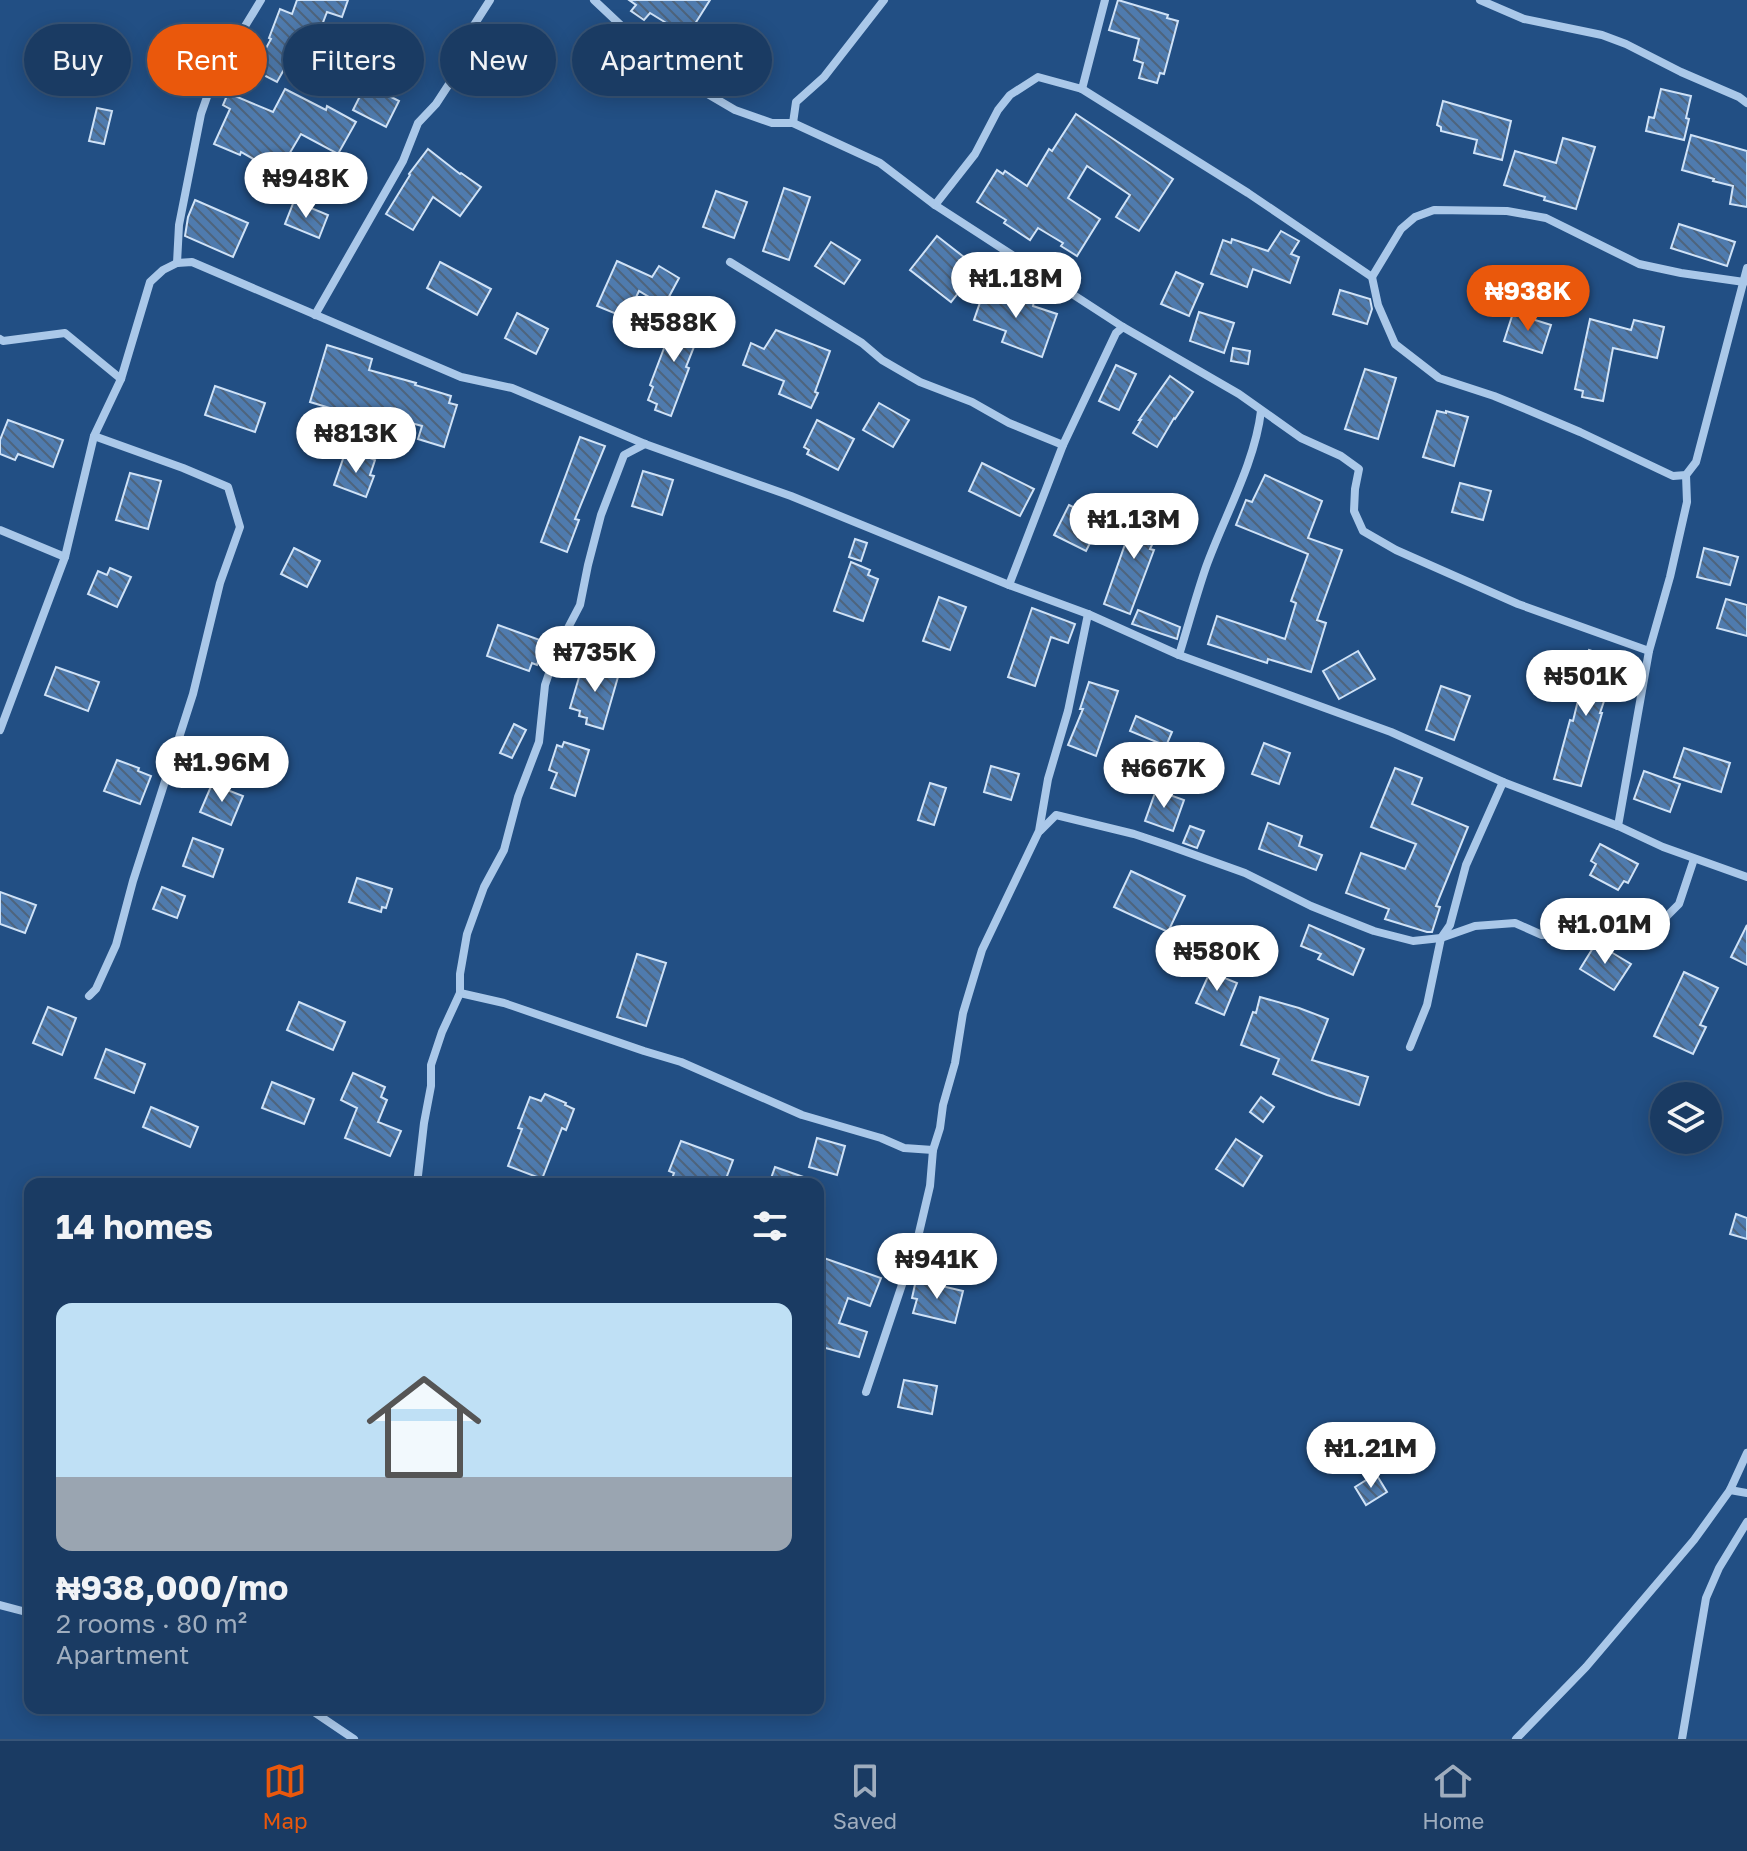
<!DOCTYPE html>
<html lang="en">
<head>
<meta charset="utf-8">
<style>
	:root { --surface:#1a3b63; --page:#234269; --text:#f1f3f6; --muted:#9fadbe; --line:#385578; --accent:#ea580c }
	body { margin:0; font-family:"Golos Text",sans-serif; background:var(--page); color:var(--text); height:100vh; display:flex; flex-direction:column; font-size:30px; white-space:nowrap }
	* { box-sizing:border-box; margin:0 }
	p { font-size:26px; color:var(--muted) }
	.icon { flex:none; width:44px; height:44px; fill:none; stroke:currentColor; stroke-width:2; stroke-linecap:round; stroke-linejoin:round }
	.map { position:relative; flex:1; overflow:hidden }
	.sheet { position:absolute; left:24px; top:1178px; width:800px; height:536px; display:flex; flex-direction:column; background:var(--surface); border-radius:16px; box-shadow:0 4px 20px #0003,0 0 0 2px var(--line) }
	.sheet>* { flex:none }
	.banner { position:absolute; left:24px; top:24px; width:800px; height:72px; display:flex; gap:16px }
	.tools { position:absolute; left:1650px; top:1082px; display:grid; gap:16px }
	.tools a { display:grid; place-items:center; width:72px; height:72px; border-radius:50%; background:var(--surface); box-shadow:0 4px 20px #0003,0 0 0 2px var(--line); font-size:40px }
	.price { position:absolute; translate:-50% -68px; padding:0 18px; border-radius:28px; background:#fff; color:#222; font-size:26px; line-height:52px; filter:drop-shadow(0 2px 4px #0008) }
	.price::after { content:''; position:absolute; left:50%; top:48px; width:24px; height:18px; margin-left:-12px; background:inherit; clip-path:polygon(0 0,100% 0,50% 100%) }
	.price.selected { background:var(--accent); color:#fff }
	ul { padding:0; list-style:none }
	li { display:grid; align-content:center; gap:16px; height:424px; padding:0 32px }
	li+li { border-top:2px solid var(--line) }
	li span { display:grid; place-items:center; height:248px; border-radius:16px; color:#555 }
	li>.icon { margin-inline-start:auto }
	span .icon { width:144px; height:144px; fill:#fffc; stroke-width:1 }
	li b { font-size:34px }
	h2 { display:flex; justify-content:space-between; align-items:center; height:96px; padding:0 32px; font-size:34px }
	.chip { padding:0 28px; border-radius:36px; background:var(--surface); box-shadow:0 4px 20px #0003,0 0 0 2px var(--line); font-size:28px; line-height:72px }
	.chip.selected { background:var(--accent); color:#fff }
	.menu { display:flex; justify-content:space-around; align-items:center; height:112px; border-top:2px solid var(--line); background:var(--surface); font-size:22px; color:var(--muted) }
	.menu a { display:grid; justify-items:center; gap:4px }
	.menu .selected { color:var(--accent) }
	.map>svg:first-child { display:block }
	.building { fill:url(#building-back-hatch); stroke:#cfe2f7; stroke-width:2 }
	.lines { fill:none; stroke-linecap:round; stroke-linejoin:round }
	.street { stroke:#aac8e9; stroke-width:8 }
</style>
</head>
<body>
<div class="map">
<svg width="1747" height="1739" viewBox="0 0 1747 1739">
	<defs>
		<pattern id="building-back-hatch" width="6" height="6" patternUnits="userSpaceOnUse" patternTransform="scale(2)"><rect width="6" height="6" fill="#4f7bae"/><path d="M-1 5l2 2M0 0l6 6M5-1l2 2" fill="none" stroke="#4e647d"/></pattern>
	</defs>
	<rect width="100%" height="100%" fill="#224f84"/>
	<g class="building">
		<polygon points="297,0 348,0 342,17 327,12 311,54 296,48 277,82 254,70 271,39 269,38 280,9 292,14"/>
		<polygon points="629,0 710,0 676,54 664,47 676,29 650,13 644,20 631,11 636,5"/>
		<polygon points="1118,0 1168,15 1167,18 1178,21 1164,74 1160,73 1157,83 1139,78 1143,63 1134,60 1139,39 1109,30"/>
		<polygon points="366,84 399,101 386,127 353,110"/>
		<polygon points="285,89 326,110 327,106 356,122 338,154 301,134 278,173 241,152 240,155 214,144 230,109 223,105 228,93 273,112"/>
		<polygon points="1661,89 1691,96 1686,118 1689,119 1684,140 1646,131 1649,117 1654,118"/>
		<polygon points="1443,101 1511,121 1502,160 1474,153 1477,140 1441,131 1441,127 1437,125"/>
		<polygon points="97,108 112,111 104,144 89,141"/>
		<polygon points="1076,114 1173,179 1139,231 1116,217 1130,195 1087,166 1068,198 1100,219 1077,256 1061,246 1063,243 1038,228 1030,240 1004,223 1006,220 977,202 997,170 1003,174 1005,171 1027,186 1049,149 1052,151"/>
		<polygon points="1691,135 1747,151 1747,207 1730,204 1733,186 1713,181 1714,179 1682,170"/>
		<polygon points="1563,138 1595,147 1576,209 1544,200 1545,197 1504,185 1515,151 1556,163"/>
		<polygon points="428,149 460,174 461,173 481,187 460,216 433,197 413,230 386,214 410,175 409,174"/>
		<polygon points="784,188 810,197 789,260 763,251"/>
		<polygon points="716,191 747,202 734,238 703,227"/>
		<polygon points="195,200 248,223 233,257 185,236 188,217"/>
		<polygon points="294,201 328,215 319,238 285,224"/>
		<polygon points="1679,224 1735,242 1727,266 1671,248"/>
		<polygon points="1281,231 1299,241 1291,254 1299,257 1290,283 1253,269 1247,287 1211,274 1223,240 1231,243 1232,239 1268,251"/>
		<polygon points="937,236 978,268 951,302 910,270"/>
		<polygon points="831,242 860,260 844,284 815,266"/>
		<polygon points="617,261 652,277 659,266 679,278 664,306 639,291 632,306 630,305 624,317 597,306"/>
		<polygon points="440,262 491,289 477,315 427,288"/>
		<polygon points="1176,272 1203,284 1189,316 1161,304"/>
		<polygon points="986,285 1034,301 1033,306 1057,314 1042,357 1002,342 1006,331 974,320"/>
		<polygon points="1340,290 1370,299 1372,309 1367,324 1333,314"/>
		<polygon points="1199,312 1234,323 1224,353 1190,341"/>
		<polygon points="517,313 548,329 536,354 505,338"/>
		<polygon points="1513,313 1551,325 1542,353 1504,341"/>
		<polygon points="677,314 703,324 686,367 689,368 671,416 655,410 657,404 648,400 653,387 650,385"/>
		<polygon points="1590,319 1631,330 1634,320 1664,327 1657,358 1613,348 1603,401 1582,397 1583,391 1575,389"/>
		<polygon points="776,330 830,351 815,392 818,393 811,408 779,394 784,381 743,365 751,343 764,349"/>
		<polygon points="327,345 372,359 369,370 416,383 415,385 451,396 449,403 457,405 444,447 418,439 422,426 368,411 366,419 310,402"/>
		<polygon points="1233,348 1250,351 1248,364 1231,361"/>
		<polygon points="1116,365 1136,374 1119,410 1099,401"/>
		<polygon points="1365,369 1396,378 1378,439 1345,429"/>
		<polygon points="1170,376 1193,392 1175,419 1174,418 1157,447 1133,433 1141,420 1139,420"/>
		<polygon points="215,386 265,403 255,432 205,415"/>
		<polygon points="879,403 909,420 893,447 863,430"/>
		<polygon points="1437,411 1446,413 1446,411 1468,417 1454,466 1423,457"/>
		<polygon points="8,420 63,440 53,467 18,454 15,460 0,454 0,440"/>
		<polygon points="817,420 854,439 838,470 807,454 809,450 804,447"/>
		<polygon points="580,437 605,446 575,519 579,520 567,552 541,542"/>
		<polygon points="360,454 375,460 370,475 374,476 366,497 334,485 344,456 358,461"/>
		<polygon points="982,463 1034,489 1020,516 969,491"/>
		<polygon points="643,471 673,480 662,515 632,506"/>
		<polygon points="130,473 161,481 148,529 116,520"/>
		<polygon points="1265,475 1322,501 1308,538 1342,550 1317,620 1326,623 1311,672 1268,659 1267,663 1208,644 1217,616 1285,639 1296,603 1291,601 1308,554 1236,525 1246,500 1252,502"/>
		<polygon points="1460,483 1491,491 1483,520 1452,512"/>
		<polygon points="1069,505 1101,521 1086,551 1054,535"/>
		<polygon points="1142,507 1165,518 1150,549 1154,550 1130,614 1104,604 1129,533"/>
		<polygon points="855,539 867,543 861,561 849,557"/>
		<polygon points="294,548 320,561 307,587 281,574"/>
		<polygon points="1704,548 1738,557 1730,585 1697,577"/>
		<polygon points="851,562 870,570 868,575 878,579 863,621 834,611"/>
		<polygon points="110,568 131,577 117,607 88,594 98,571 107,575"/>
		<polygon points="939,597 966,607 950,650 923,641"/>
		<polygon points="1726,599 1747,605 1747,636 1717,628"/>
		<polygon points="1032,608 1075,624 1068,643 1051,637 1035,686 1008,677"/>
		<polygon points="1138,610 1180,627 1177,639 1132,624"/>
		<polygon points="498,625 540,640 537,647 542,649 537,665 532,663 529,671 487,656"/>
		<polygon points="1589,650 1618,660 1600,713 1602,713 1581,786 1554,779 1570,720 1573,721 1583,680 1580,679"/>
		<polygon points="1358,651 1375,679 1339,699 1323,671"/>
		<polygon points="596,663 620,670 603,729 586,724 587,718 579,716 580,711 570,708 582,667 594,671"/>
		<polygon points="56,667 99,682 88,711 45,695"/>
		<polygon points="1089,682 1118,691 1096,756 1068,745 1083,709 1080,709"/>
		<polygon points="1441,686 1470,696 1454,740 1426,730"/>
		<polygon points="1136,716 1172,732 1166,746 1130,731"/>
		<polygon points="514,724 526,730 512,758 500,753"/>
		<polygon points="564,742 589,750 575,796 551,788 557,773 549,770 557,745 562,747"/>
		<polygon points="1264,743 1290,753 1279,784 1252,774"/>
		<polygon points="1684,748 1730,763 1721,792 1674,777"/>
		<polygon points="117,760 139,768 138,771 151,776 140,804 104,791"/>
		<polygon points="991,766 1019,774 1011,800 984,792"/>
		<polygon points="1395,768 1422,778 1412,804 1468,827 1436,906 1440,907 1432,932 1427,932 1385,919 1389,909 1346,893 1361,853 1405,869 1416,844 1371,827"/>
		<polygon points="1644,771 1680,784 1670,812 1634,799"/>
		<polygon points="930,783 946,788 934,825 918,820"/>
		<polygon points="212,784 243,796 231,825 200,812"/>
		<polygon points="1156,790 1184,800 1173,831 1145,821"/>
		<polygon points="1268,823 1302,836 1299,846 1322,855 1316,870 1259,849"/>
		<polygon points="1190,826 1204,831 1197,848 1183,843"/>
		<polygon points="193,838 223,849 213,877 183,866"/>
		<polygon points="1600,844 1638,864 1628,883 1624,881 1618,890 1590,875 1596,864 1591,861"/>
		<polygon points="1131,871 1185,896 1168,932 1114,907"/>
		<polygon points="357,878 392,889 386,908 382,907 381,912 349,902"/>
		<polygon points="162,887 185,896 177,918 153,909"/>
		<polygon points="0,892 36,905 25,933 0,924"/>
		<polygon points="1309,925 1364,949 1353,975 1318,959 1321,954 1301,946"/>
		<polygon points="1747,925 1747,965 1731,957"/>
		<polygon points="1596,943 1631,964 1614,990 1580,969"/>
		<polygon points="637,954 666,963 646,1026 617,1017"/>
		<polygon points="1210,972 1237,983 1224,1015 1196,1003"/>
		<polygon points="1684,972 1718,988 1700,1025 1706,1027 1693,1054 1654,1036"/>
		<polygon points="1260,997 1299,1008 1328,1019 1312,1060 1368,1077 1359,1105 1327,1095 1273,1074 1279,1059 1241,1045 1253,1012 1256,1013"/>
		<polygon points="299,1002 345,1022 333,1050 287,1030"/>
		<polygon points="48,1007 76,1018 62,1055 33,1043"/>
		<polygon points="106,1049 145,1064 134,1093 95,1078"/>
		<polygon points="353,1073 385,1087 381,1097 387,1100 378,1122 401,1131 390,1156 345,1138 357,1108 341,1100"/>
		<polygon points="272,1082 314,1099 304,1124 262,1108"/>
		<polygon points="545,1094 566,1103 565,1105 574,1109 566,1130 562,1128 542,1179 508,1166 522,1129 518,1128 530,1097 541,1101"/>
		<polygon points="1261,1097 1274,1107 1263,1122 1250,1112"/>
		<polygon points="151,1107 198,1127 190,1147 143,1127"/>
		<polygon points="817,1138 845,1146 837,1175 809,1167"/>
		<polygon points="1236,1139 1262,1156 1243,1186 1216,1169"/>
		<polygon points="681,1141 733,1160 724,1184 700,1184 690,1180 688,1184 670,1184 674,1173 669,1171"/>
		<polygon points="775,1167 818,1182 817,1184 769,1184"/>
		<polygon points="1736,1214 1747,1218 1747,1239 1730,1234"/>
		<polygon points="818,1256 881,1278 870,1306 848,1298 839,1323 867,1332 859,1357 818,1346"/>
		<polygon points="916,1280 963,1291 955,1323 913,1313 917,1299 912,1298"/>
		<polygon points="904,1380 937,1386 932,1414 898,1407"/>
		<polygon points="1376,1474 1387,1492 1366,1505 1355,1487"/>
	</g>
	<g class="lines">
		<g class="street">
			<polyline points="594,0 645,48 706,93 735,110 772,123 793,123 880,163 935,205 1123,327 1239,394 1301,438 1341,456 1359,469 1355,489 1354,511 1363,531 1396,550 1518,604 1649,651"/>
			<polyline points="1480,0 1524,19 1602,35 1626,44 1681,72 1739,97 1747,103"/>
			<polyline points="1082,89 1105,0"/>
			<polyline points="793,123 796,102 824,77 884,0"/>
			<polyline points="935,205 975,154 998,110 1010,95 1038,77 1082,89 1248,193 1372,277 1378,305 1395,344 1439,378 1494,396 1528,410 1580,432 1673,476 1686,475 1696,462 1747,268"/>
			<polyline points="730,262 862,343 882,360 920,382 972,402 1009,423 1063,445"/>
			<polyline points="177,263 179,225 201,114 214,77 261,0"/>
			<polyline points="1372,277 1401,229 1415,217 1434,210 1507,211 1546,218 1639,264 1681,273 1744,282"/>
			<polyline points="315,315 403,161 418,123 436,104 453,78 458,50 490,0"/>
			<polyline points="0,339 3,341 65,333 121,379"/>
			<polyline points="0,530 65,557"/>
			<polyline points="1009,585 1063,445 1116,333 1123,327"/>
			<path d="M1179,655c9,-29 17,-59 27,-88 18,-50 49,-104 55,-156"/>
			<polyline points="0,730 65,557 94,436 121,379 150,282 163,270 177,263 192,262 461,377 512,388 645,444 791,496 1009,585 1088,614 1179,655 1391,732 1503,782 1618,826 1663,847 1747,877"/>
			<polyline points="1618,826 1649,651 1670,577 1687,502 1686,475"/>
			<polyline points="1040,831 1056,815 1134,834 1167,845 1245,873 1311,906 1341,918 1374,931 1413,941 1441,938 1475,926 1515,923 1542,935 1566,934 1596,922 1625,925 1661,922 1679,904 1694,859"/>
			<polyline points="460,993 504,1003 644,1051 681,1062 802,1115 881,1138 904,1148 933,1150"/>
			<polyline points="89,996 96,989 116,945 133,881 193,694 220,583 240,527 228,487 183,468 94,436"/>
			<polyline points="1410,1047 1427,1005 1441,938 1450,925 1466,865 1503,782"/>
			<polyline points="417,1184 424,1123 431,1086 431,1065 442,1032 460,993 460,974 467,934 484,887 504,850 518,797 539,742 545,685 558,647 580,605 588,565 601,515 624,455 645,444"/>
			<polyline points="866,1392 918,1237 930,1186 933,1150 940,1128 943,1105 955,1063 963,1013 982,950 1039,831 1048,779 1068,711 1088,614"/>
			<polyline points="1730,1490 1747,1493"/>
			<polyline points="0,1605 30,1613"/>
			<polyline points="308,1708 354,1739"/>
			<polyline points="1516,1739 1586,1667 1694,1540 1730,1490 1747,1453"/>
			<polyline points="1682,1739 1706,1598 1719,1568 1747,1522"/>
		</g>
	</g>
</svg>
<div class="tools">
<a><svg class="icon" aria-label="layers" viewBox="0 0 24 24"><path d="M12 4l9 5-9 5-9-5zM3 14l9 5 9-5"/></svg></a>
</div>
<b class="price" style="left:306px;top:220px">₦948K</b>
<b class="price" style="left:1016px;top:320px">₦1.18M</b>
<b class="price selected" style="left:1528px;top:333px">₦938K</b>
<b class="price" style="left:674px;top:364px">₦588K</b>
<b class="price" style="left:356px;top:475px">₦813K</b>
<b class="price" style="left:1134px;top:561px">₦1.13M</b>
<b class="price" style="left:595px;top:694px">₦735K</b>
<b class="price" style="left:1586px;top:718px">₦501K</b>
<b class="price" style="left:222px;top:804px">₦1.96M</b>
<b class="price" style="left:1164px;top:810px">₦667K</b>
<b class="price" style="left:1605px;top:966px">₦1.01M</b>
<b class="price" style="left:1217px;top:993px">₦580K</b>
<b class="price" style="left:937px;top:1301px">₦941K</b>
<b class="price" style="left:1371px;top:1490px">₦1.21M</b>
<div class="banner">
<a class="chip">Buy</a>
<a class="chip selected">Rent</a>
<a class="chip">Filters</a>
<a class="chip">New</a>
<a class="chip">Apartment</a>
</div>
<section class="sheet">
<h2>14 homes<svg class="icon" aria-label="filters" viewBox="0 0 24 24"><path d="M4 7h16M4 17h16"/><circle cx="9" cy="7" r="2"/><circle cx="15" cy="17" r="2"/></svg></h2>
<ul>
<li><span style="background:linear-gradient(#bfe0f5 70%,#9aa5b1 0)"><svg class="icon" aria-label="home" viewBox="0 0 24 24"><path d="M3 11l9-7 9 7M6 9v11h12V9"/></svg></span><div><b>₦938,000/mo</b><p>2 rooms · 80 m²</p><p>Apartment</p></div></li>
</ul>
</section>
</div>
<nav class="menu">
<a class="selected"><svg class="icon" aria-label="map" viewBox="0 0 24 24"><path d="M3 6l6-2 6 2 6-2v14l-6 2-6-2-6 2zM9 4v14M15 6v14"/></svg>Map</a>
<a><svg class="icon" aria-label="saved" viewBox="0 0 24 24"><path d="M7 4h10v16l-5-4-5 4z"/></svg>Saved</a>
<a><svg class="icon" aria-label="home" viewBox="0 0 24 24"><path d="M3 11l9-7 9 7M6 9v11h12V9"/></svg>Home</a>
</nav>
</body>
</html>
